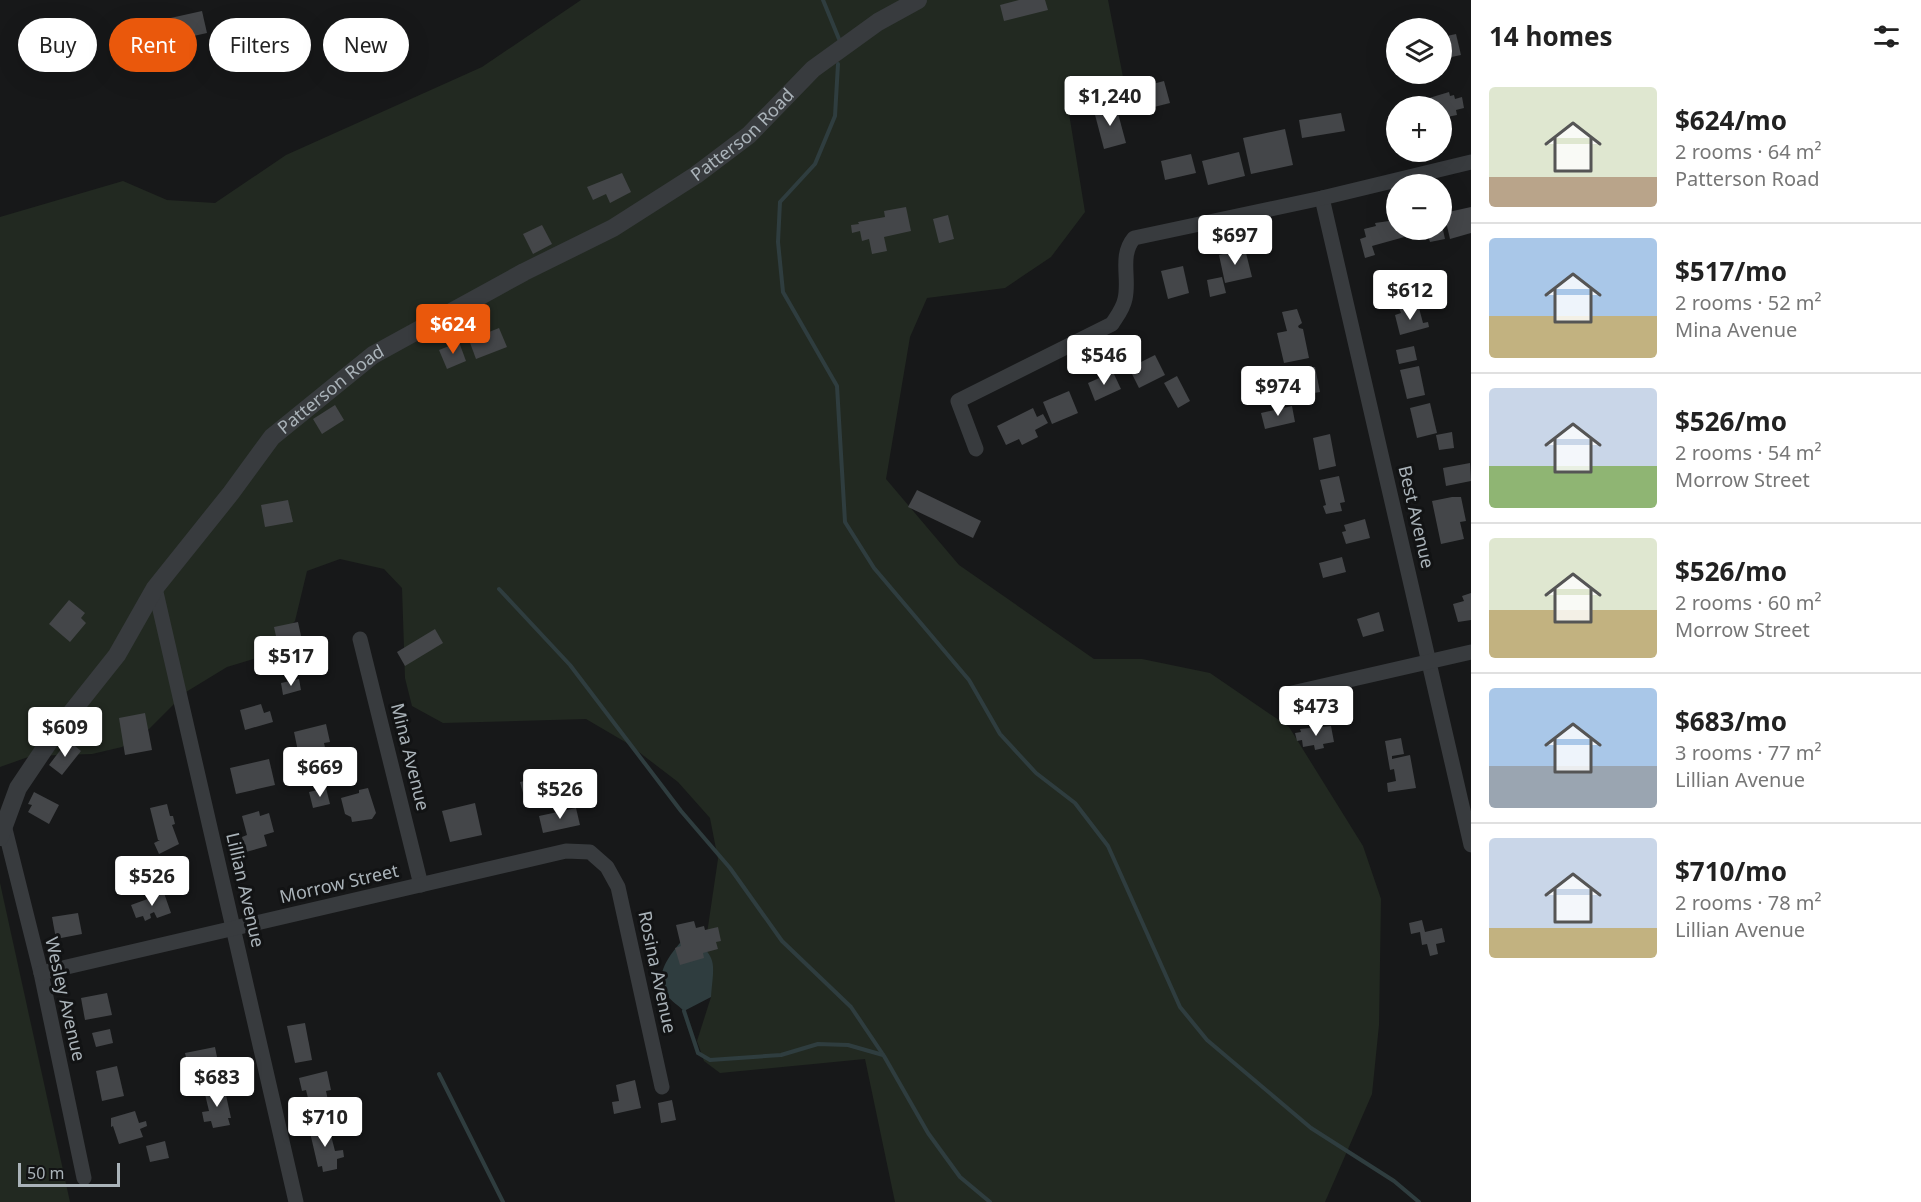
<!DOCTYPE html>
<html lang="en">
<head>
<meta charset="utf-8">
<style>
	:root { --surface:#fff; --page:#f2f2f2; --text:#222; --muted:#767676; --line:#e0e0e0; --accent:#ea580c }
	body { margin:0; font-family:"Noto Sans",sans-serif; background:var(--page); color:var(--text); height:100vh; display:flex; flex-direction:column; font-size:22px; white-space:nowrap }
	* { box-sizing:border-box; margin:0 }
	p { font-size:20px; color:var(--muted) }
	.icon { flex:none; width:33px; height:33px; fill:none; stroke:currentColor; stroke-width:2; stroke-linecap:round; stroke-linejoin:round }
	.map { position:relative; flex:1; overflow:hidden }
	.side { display:flex; flex-direction:column; background:var(--surface); width:450px }
	.side>* { flex:none }
	.hud { position:absolute; left:18px; top:18px; width:570px; height:54px; display:flex; gap:12px }
	.controls { position:absolute; left:1386px; top:18px; display:grid; gap:12px }
	.controls a { display:grid; place-items:center; width:66px; height:66px; border-radius:50%; background:var(--surface); box-shadow:0 6px 24px #0002; font-size:30px }
	.scale { position:absolute; left:18px; bottom:15px; width:102px; box-sizing:border-box; padding-left:6px; border:3px solid #aab3b9; border-top:0; font-size:16px; line-height:21px; white-space:nowrap; color:#aab3b9; -webkit-text-stroke:4px #121314; paint-order:stroke }
	.price { position:absolute; translate:-50% -51px; padding:0 14px; border-radius:6px; background:#fff; color:#222; font-size:20px; line-height:39px; filter:drop-shadow(0 2px 3px #0008) }
	.price::after { content:''; position:absolute; left:50%; top:36px; width:18px; height:14px; margin-left:-9px; background:inherit; clip-path:polygon(0 0,100% 0,50% 100%) }
	.price.current { background:var(--accent); color:#fff }
	ul { padding:0; list-style:none }
	li { display:flex; align-items:center; gap:18px; height:150px; padding:0 18px }
	li+li { border-top:2px solid var(--line) }
	li span { display:grid; place-items:center; flex:none; width:168px; height:120px; border-radius:6px; color:#555 }
	li>.icon { margin-inline-start:auto }
	span .icon { width:72px; height:72px; fill:#fffc; stroke-width:1 }
	li b { font-size:26px }
	h2 { display:flex; justify-content:space-between; align-items:center; height:72px; padding:0 18px; font-size:26px }
	.tag { padding:0 21px; border-radius:27px; background:var(--surface); box-shadow:0 6px 24px #0002; font-size:21px; line-height:54px }
	.tag.current { background:var(--accent); color:#fff }
	main { display:flex; flex:1; min-height:0 }
	.map>svg:first-child { display:block }
	.green { fill:#222921 }
	.water { fill:#2f3d3f }
	.lines { fill:none; stroke-linecap:round; stroke-linejoin:round }
	.stream { stroke:#2f3d3f; stroke-width:4 }
	.building { fill:#444649 }
	.minor { stroke:#383b3e; stroke-width:15 }
	.tertiary { stroke:#383b3e; stroke-width:18 }
	.labels { text-anchor:middle; stroke-width:6; stroke-linejoin:round; paint-order:stroke }
	.street-label { font-size:18px; fill:#aab3b9; stroke:#121314 }
</style>
</head>
<body>
<main>
<div class="map">
<svg width="1471" height="1202" viewBox="0 0 1471 1202">
	<rect width="100%" height="100%" fill="#171819"/>
	<g class="green">
		<polygon points="581,0 1108,0 1123,77 1066,95 1085,212 1051,257 1005,288 927,298 910,337 886,479 959,565 1094,659 1142,659 1210,673 1289,727 1363,846 1381,899 1379,1025 1372,1094 1325,1202 895,1202 865,1059 720,1073 704,1061 697,1041 711,997 705,947 718,859 710,818 678,782 627,743 586,719 443,723 412,706 405,678 402,588 384,569 340,559 307,571 295,621 260,657 227,667 186,692 149,729 122,747 92,754 31,756 0,767 0,217 123,181 167,200 215,203 286,155 482,67"/>
		<polygon points="0,883 70,1202 0,1202"/>
	</g>
	<path class="water" d="M686,936c33,19 28,26 25,61l-27,14c-6,-6 -17,-13 -20,-20 -10,-20 10,-41 22,-55z"/>
	<g class="lines">
		<g class="stream">
			<polyline points="823,0 839,39"/>
			<polyline points="838,64 835,116 815,164 780,202 778,242 783,292 837,386 845,522 874,568 969,680 1000,734 1036,773 1075,803 1108,846 1180,1007 1207,1040 1311,1128 1394,1181 1419,1202"/>
			<polyline points="499,589 570,665 681,811 730,868 782,941 851,1007 884,1056 928,1133 960,1177 990,1202"/>
			<polyline points="684,1011 698,1053 710,1060 781,1055 818,1044 848,1045 883,1055"/>
			<polyline points="439,1074 503,1202"/>
		</g>
	</g>
	<g class="building">
		<polygon points="1019,0 1045,0 1048,10 1004,21 1000,5"/>
		<polygon points="202,11 207,33 162,43 157,21"/>
		<polygon points="1456,34 1461,55 1442,59 1442,37"/>
		<polygon points="1164,81 1170,103 1154,107 1149,85"/>
		<polygon points="1449,92 1450,96 1454,95 1455,99 1462,97 1464,108 1456,110 1457,115 1447,117 1446,112 1442,113 1442,106 1417,106 1416,102"/>
		<polygon points="1116,106 1126,143 1104,149 1094,111"/>
		<polygon points="1341,113 1345,131 1302,138 1299,120"/>
		<polygon points="1285,129 1293,165 1251,174 1243,138"/>
		<polygon points="1239,152 1245,176 1208,185 1202,161"/>
		<polygon points="1191,154 1196,173 1165,180 1161,161"/>
		<polygon points="622,173 631,192 610,203 606,194 593,200 587,187"/>
		<polygon points="906,207 911,231 884,237 887,251 872,254 869,239 862,241 860,231 852,233 851,225 859,224 858,222 885,217 884,211"/>
		<polygon points="1471,207 1471,233 1450,239 1444,213"/>
		<polygon points="948,215 954,239 939,243 933,219"/>
		<polygon points="1396,220 1396,230 1406,230 1408,236 1372,246 1375,255 1365,258 1360,239 1366,237 1364,229 1376,226 1375,223"/>
		<polygon points="542,225 552,244 533,254 523,234"/>
		<polygon points="1426,230 1443,230 1445,239 1430,242"/>
		<polygon points="1245,249 1252,277 1225,283 1219,255"/>
		<polygon points="1183,266 1189,293 1168,299 1161,271"/>
		<polygon points="1222,277 1226,293 1210,297 1207,280"/>
		<polygon points="1405,287 1408,300 1392,304 1389,291"/>
		<polygon points="1404,307 1405,312 1419,308 1423,323 1428,322 1429,327 1400,335 1395,315 1401,313 1399,308"/>
		<polygon points="1297,309 1302,323 1298,326 1299,328 1303,329 1309,358 1284,363 1277,333 1287,331 1282,312"/>
		<polygon points="499,328 507,347 476,359 469,340"/>
		<polygon points="459,342 466,361 447,369 439,350"/>
		<polygon points="1414,346 1417,360 1399,364 1396,350"/>
		<polygon points="1155,355 1165,375 1139,388 1129,368"/>
		<polygon points="1419,366 1425,395 1407,399 1400,370"/>
		<polygon points="1315,367 1320,392 1302,395 1297,371"/>
		<polygon points="1113,372 1121,389 1095,401 1088,383"/>
		<polygon points="1177,376 1190,401 1178,408 1164,383"/>
		<polygon points="1069,391 1078,413 1052,424 1043,402"/>
		<polygon points="1430,403 1437,433 1417,438 1410,408"/>
		<polygon points="335,405 344,420 322,434 313,419"/>
		<polygon points="1292,406 1295,422 1265,429 1261,413"/>
		<polygon points="1033,408 1037,417 1043,414 1048,423 1035,430 1038,437 1022,445 1019,439 1006,445 997,426"/>
		<polygon points="1452,432 1454,448 1439,450 1436,435"/>
		<polygon points="1330,434 1336,466 1319,470 1313,438"/>
		<polygon points="1470,463 1471,481 1446,486 1443,468"/>
		<polygon points="1339,476 1345,502 1340,503 1342,511 1326,514 1323,506 1326,505 1320,480"/>
		<polygon points="917,490 981,521 973,538 908,507"/>
		<polygon points="1452,497 1461,497 1466,521 1460,522 1464,539 1441,544 1432,501"/>
		<polygon points="288,500 293,522 265,527 261,505"/>
		<polygon points="1365,519 1370,538 1346,544 1342,532 1346,531 1344,525"/>
		<polygon points="1342,557 1346,572 1323,578 1319,563"/>
		<polygon points="1471,593 1471,620 1458,622 1453,604 1464,601 1462,596"/>
		<polygon points="69,600 85,613 81,618 86,623 70,642 49,624"/>
		<polygon points="1379,612 1384,631 1363,637 1357,619"/>
		<polygon points="298,622 308,668 284,673 274,627"/>
		<polygon points="435,629 443,643 405,666 397,652"/>
		<polygon points="299,679 301,690 283,695 281,683"/>
		<polygon points="261,704 264,713 270,711 273,722 245,730 240,710"/>
		<polygon points="145,713 152,750 125,755 119,718"/>
		<polygon points="326,724 330,742 324,743 328,761 324,761 324,764 311,767 308,754 299,756 294,732"/>
		<polygon points="1331,726 1334,742 1323,744 1324,748 1315,750 1314,745 1303,747 1302,740 1297,741 1295,733 1301,732 1300,729"/>
		<polygon points="1401,738 1404,754 1392,756 1392,759 1410,755 1416,788 1388,792 1387,783 1396,781 1394,769 1390,770 1385,741"/>
		<polygon points="68,740 81,751 62,775 49,765"/>
		<polygon points="269,759 275,785 236,794 230,768"/>
		<polygon points="542,777 547,799 526,804 520,782"/>
		<polygon points="326,788 330,804 313,808 309,792"/>
		<polygon points="368,788 376,813 372,819 352,822 351,817 345,814 341,798 359,793 359,790"/>
		<polygon points="34,792 59,805 49,824 28,812 32,805 28,804"/>
		<polygon points="475,803 482,835 450,842 442,811"/>
		<polygon points="167,804 170,816 173,816 175,824 172,825 179,844 159,854 154,843 160,840 158,840 150,808"/>
		<polygon points="576,808 580,825 543,833 539,816"/>
		<polygon points="259,811 260,816 269,813 274,832 264,835 267,846 246,852 242,837 247,835 242,816"/>
		<polygon points="164,893 171,913 157,918 154,912 150,914 151,918 145,921 143,916 136,918 131,905"/>
		<polygon points="78,913 82,934 56,939 52,917"/>
		<polygon points="1422,920 1425,932 1442,928 1445,942 1436,944 1438,954 1430,956 1427,944 1422,945 1420,932 1411,934 1409,923"/>
		<polygon points="694,921 696,928 704,926 705,930 718,927 721,941 716,942 718,949 703,953 704,958 680,965 675,948 681,946 676,925"/>
		<polygon points="107,993 112,1015 85,1020 81,998"/>
		<polygon points="305,1023 312,1060 295,1063 287,1026"/>
		<polygon points="110,1029 113,1043 96,1047 92,1033"/>
		<polygon points="215,1047 221,1077 192,1083 185,1053"/>
		<polygon points="117,1066 124,1096 102,1101 96,1071"/>
		<polygon points="327,1071 331,1090 326,1091 329,1105 311,1110 306,1090 302,1091 299,1078"/>
		<polygon points="635,1080 641,1108 614,1114 612,1102 619,1101 616,1085"/>
		<polygon points="224,1086 231,1118 228,1118 230,1125 213,1128 211,1121 204,1122 202,1112 209,1111 204,1090"/>
		<polygon points="672,1100 676,1120 661,1123 658,1103"/>
		<polygon points="135,1111 139,1123 146,1121 147,1126 140,1129 143,1137 119,1144 113,1126 111,1127 111,1118"/>
		<polygon points="328,1124 335,1151 343,1150 344,1157 337,1159 337,1169 323,1172 322,1166 318,1167 309,1128"/>
		<polygon points="165,1141 169,1158 150,1162 146,1146"/>
	</g>
	<g class="lines">
		<g class="minor">
			<polyline points="1322,198 1471,845"/>
			<path d="M976,449l-18,-48 154,-77c5,-8 11,-15 13,-25 5,-21 -6,-43 9,-61l188,-40 149,-36"/>
			<polyline points="155,588 296,1202"/>
			<polyline points="360,639 421,885"/>
			<polyline points="1292,693 1471,652"/>
			<polyline points="5,829 41,973 84,1178"/>
			<polyline points="41,973 566,851 590,852 607,867 618,887 662,1087"/>
		</g>
		<path class="tertiary" id="s1" d="M0,837l18,-49 37,-55 62,-78 38,-67 76,-95 41,-56 101,-82 151,-83 89,-44 83,-53 53,-40 64,-66 65,-47 40,-22"/>
	</g>
	<g class="labels">
		<g class="street-label">
			<text dy="6" stroke="none"><textPath href="#s1" startOffset="1048">Patterson Road</textPath></text>
			<text dy="6" stroke="none"><textPath href="#s1" startOffset="562">Patterson Road</textPath></text>
			<text transform="translate(1416 517) rotate(77)" y="6">Best Avenue</text>
			<text transform="translate(410 757) rotate(76)" y="6">Mina Avenue</text>
			<text transform="translate(339 884) rotate(-13)" y="6">Morrow Street</text>
			<text transform="translate(245 890) rotate(77)" y="6">Lillian Avenue</text>
			<text transform="translate(657 972) rotate(78)" y="6">Rosina Avenue</text>
			<text transform="translate(65 999) rotate(77)" y="6">Wesley Avenue</text>
		</g>
	</g>
</svg>
<div class="controls">
<a><svg class="icon" aria-label="layers" viewBox="0 0 24 24"><path d="M12 4l9 5-9 5-9-5zM3 14l9 5 9-5"/></svg></a>
<a>+</a>
<a>−</a>
</div>
<div class="scale">50 m</div>
<b class="price" style="left:1110px;top:127px">$1,240</b>
<b class="price" style="left:1235px;top:266px">$697</b>
<b class="price" style="left:1410px;top:321px">$612</b>
<b class="price current" style="left:453px;top:355px">$624</b>
<b class="price" style="left:1104px;top:386px">$546</b>
<b class="price" style="left:1278px;top:417px">$974</b>
<b class="price" style="left:291px;top:687px">$517</b>
<b class="price" style="left:1316px;top:737px">$473</b>
<b class="price" style="left:65px;top:758px">$609</b>
<b class="price" style="left:320px;top:798px">$669</b>
<b class="price" style="left:560px;top:820px">$526</b>
<b class="price" style="left:152px;top:907px">$526</b>
<b class="price" style="left:217px;top:1108px">$683</b>
<b class="price" style="left:325px;top:1148px">$710</b>
<div class="hud">
<a class="tag">Buy</a>
<a class="tag current">Rent</a>
<a class="tag">Filters</a>
<a class="tag">New</a>
</div>
</div>
<section class="side">
<h2>14 homes<svg class="icon" aria-label="filters" viewBox="0 0 24 24"><path d="M4 7h16M4 17h16"/><circle cx="9" cy="7" r="2"/><circle cx="15" cy="17" r="2"/></svg></h2>
<ul>
<li><span style="background:linear-gradient(#dfe7d0 75%,#b9a48a 0)"><svg class="icon" aria-label="home" viewBox="0 0 24 24"><path d="M3 11l9-7 9 7M6 9v11h12V9"/></svg></span><div><b>$624/mo</b><p>2 rooms · 64 m²</p><p>Patterson Road</p></div></li>
<li><span style="background:linear-gradient(#a9c7e8 65%,#c2b280 0)"><svg class="icon" aria-label="home" viewBox="0 0 24 24"><path d="M3 11l9-7 9 7M6 9v11h12V9"/></svg></span><div><b>$517/mo</b><p>2 rooms · 52 m²</p><p>Mina Avenue</p></div></li>
<li><span style="background:linear-gradient(#c9d6e8 65%,#8fb573 0)"><svg class="icon" aria-label="home" viewBox="0 0 24 24"><path d="M3 11l9-7 9 7M6 9v11h12V9"/></svg></span><div><b>$526/mo</b><p>2 rooms · 54 m²</p><p>Morrow Street</p></div></li>
<li><span style="background:linear-gradient(#dfe7d0 60%,#c2b280 0)"><svg class="icon" aria-label="home" viewBox="0 0 24 24"><path d="M3 11l9-7 9 7M6 9v11h12V9"/></svg></span><div><b>$526/mo</b><p>2 rooms · 60 m²</p><p>Morrow Street</p></div></li>
<li><span style="background:linear-gradient(#a9c7e8 65%,#9aa5b1 0)"><svg class="icon" aria-label="home" viewBox="0 0 24 24"><path d="M3 11l9-7 9 7M6 9v11h12V9"/></svg></span><div><b>$683/mo</b><p>3 rooms · 77 m²</p><p>Lillian Avenue</p></div></li>
<li><span style="background:linear-gradient(#c9d6e8 75%,#c2b280 0)"><svg class="icon" aria-label="home" viewBox="0 0 24 24"><path d="M3 11l9-7 9 7M6 9v11h12V9"/></svg></span><div><b>$710/mo</b><p>2 rooms · 78 m²</p><p>Lillian Avenue</p></div></li>
</ul>
</section>
</main>
</body>
</html>
